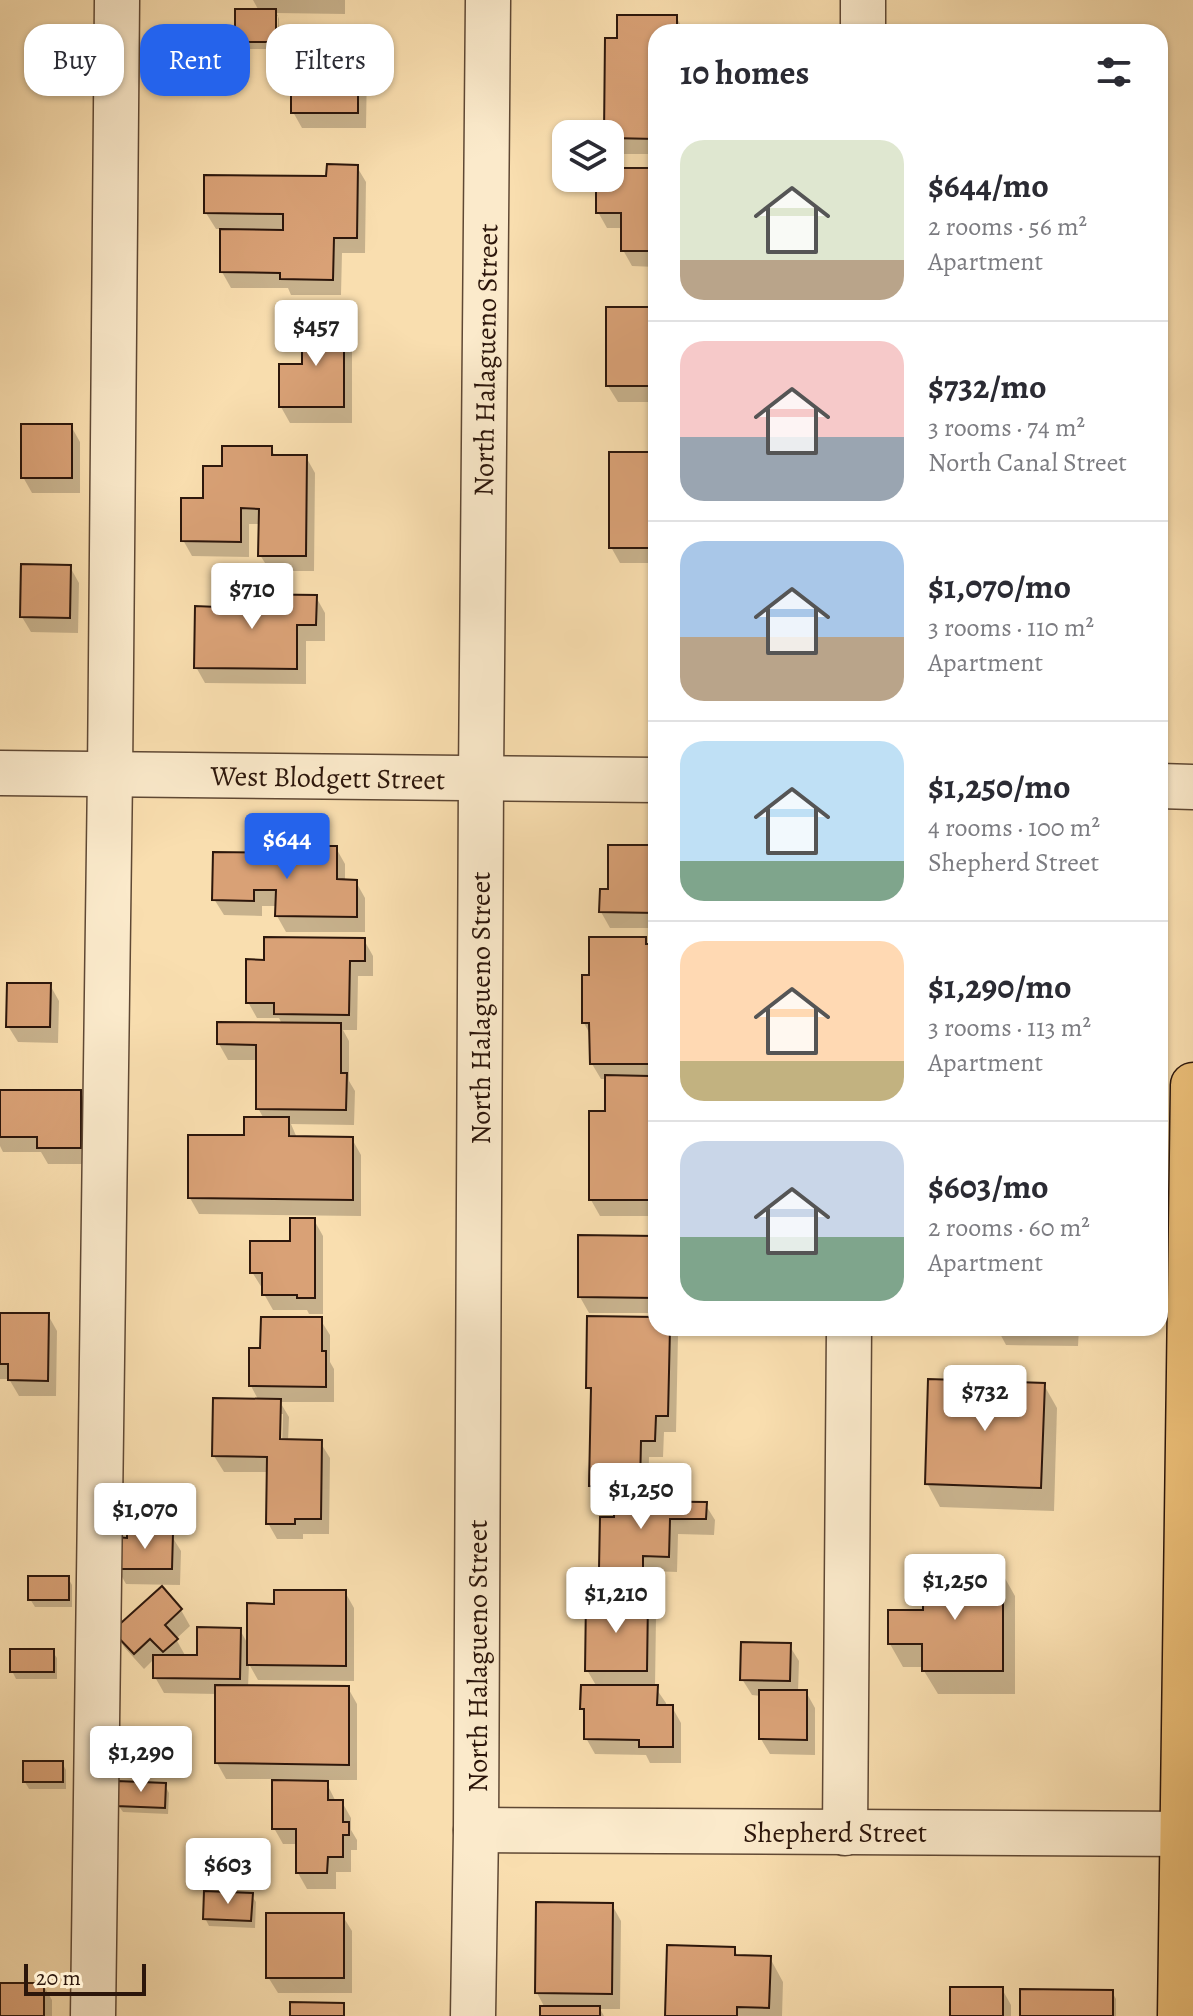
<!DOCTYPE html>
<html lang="en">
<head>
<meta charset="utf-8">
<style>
	:root { --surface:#fff; --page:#f7f7f7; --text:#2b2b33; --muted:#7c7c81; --line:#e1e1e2; --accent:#2563eb }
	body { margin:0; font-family:Alegreya,serif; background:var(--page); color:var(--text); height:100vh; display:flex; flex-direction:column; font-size:30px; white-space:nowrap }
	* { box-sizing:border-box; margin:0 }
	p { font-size:26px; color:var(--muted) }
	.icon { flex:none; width:44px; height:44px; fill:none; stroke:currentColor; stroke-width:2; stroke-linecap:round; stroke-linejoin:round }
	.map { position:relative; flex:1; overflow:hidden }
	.side { position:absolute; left:648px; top:24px; width:520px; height:1312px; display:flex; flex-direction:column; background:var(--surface); border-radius:24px; box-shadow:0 2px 6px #0004 }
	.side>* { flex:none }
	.guide { position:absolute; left:24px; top:24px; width:504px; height:72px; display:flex; gap:16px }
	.tools { position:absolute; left:552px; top:120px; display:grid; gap:16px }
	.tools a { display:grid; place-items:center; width:72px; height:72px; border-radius:16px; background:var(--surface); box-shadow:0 2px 6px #0004; font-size:40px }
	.scale { position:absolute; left:24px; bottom:20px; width:122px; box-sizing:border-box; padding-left:8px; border:4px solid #2c160b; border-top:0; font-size:22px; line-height:28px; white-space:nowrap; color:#2c160b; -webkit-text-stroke:6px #fbeacb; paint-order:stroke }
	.price { position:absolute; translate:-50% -68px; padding:0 18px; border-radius:8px; background:#fff; color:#222; font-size:26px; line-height:52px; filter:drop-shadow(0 2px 4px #0008) }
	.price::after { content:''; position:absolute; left:50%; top:48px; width:24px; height:18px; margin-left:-12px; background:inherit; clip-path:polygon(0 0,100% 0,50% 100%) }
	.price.active { background:var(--accent); color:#fff }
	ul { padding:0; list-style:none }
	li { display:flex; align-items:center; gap:24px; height:200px; padding:0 32px }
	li+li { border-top:2px solid var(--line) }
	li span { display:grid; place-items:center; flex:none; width:224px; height:160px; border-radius:24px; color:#555 }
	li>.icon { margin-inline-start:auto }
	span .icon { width:96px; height:96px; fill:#fffc; stroke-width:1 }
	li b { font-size:34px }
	h2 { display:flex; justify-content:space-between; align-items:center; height:96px; padding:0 32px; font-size:34px }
	.chip { padding:0 28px; border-radius:24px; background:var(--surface); box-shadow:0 2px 6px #0004; font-size:28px; line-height:72px }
	.chip.active { background:var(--accent); color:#fff }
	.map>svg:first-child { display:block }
	.shadow { fill:#0003; fill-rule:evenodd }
	.building { fill:#d9a176; stroke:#2c160b; stroke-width:2 }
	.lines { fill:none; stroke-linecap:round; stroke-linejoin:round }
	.minor-casing { stroke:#5f4834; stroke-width:47 }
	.highway-casing { stroke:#2c160b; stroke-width:47 }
	.minor { stroke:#fbeacb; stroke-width:44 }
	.highway { stroke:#ecbf78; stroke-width:44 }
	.labels { text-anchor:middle; stroke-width:6; stroke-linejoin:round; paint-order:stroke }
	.street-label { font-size:28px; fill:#2c160b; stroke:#fbeacb }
</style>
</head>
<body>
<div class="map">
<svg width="1193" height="2016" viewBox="0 0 1193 2016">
	<rect width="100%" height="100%" fill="#f9deaf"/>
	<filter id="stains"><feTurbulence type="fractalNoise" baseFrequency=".0025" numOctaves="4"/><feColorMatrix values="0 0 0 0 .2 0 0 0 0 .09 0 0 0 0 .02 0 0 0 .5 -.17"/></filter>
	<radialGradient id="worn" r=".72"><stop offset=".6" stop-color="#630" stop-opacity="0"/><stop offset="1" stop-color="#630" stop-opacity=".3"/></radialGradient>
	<g class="shadow">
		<polygon points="253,0 345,0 345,14 276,13 278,16 274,16 274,49 241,49 237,42 259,11"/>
		<polygon points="278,16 279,19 279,49 278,49"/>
		<polygon points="676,17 685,32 656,32 656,154 615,154 610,145 610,134 606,134 619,40"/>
		<polygon points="343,38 351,51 357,51 367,67 366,128 302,128 293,112"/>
		<polygon points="357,167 366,182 365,253 342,253 341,295 291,295 288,288 231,288 222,272 222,229 216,229 206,213 328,178"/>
		<polygon points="610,170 656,170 656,267 632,266 623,250 623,228 607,228 598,212 598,178 610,178"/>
		<polygon points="656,309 656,402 618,402 608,386"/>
		<polygon points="342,321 352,336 352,423 290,423 281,407 304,366"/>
		<polygon points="71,426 80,442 80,493 32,493 23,477"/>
		<polygon points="270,448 276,457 306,457 315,473 314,571 270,571 260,555 261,524 249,524 249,557 192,556 183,540 224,468"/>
		<polygon points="656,455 656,563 620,563 611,547"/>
		<polygon points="70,567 79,583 78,633 31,632 22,617"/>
		<polygon points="316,597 325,613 325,641 306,641 306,684 205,683 196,667 220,609"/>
		<polygon points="656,847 656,928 610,928 601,912"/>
		<polygon points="336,848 345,864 345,881 356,882 365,898 365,932 286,932 277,916 277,906 262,906 262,916 224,915 214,899 304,855"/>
		<polygon points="644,939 649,946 656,946 656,1079 649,1079 656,1090 656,1216 600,1216 591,1200 607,1113 607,1079 601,1079 592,1064 591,1036 584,1023 591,977"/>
		<polygon points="364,940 373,956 373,976 358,976 357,1030 343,1030 349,1041 349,1081 355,1091 354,1125 291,1124 297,1138 352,1139 361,1155 361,1216 199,1214 190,1198 264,1119 258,1108 258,1060 228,1060 219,1044 282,1024 279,1018 257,1018 248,1002 266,962"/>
		<polygon points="50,985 59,1001 58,1043 18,1042 8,1026"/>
		<polygon points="0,1092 80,1092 89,1108 89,1164 48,1164 41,1152 3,1152 0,1146"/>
		<polygon points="314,1220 323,1236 323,1314 309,1314 307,1310 273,1310 264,1294 264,1288 262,1288 252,1272 292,1243"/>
		<polygon points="656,1238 656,1313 589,1313 580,1297"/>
		<polygon points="0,1315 48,1315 57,1331 56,1396 19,1396 9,1379 0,1379"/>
		<path d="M320,1319l10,16v27l4,7v33h-54l9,15 -1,24 32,1 10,16 -1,76h-26v5h-26l-9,-16 1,-51h-45l-10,-16 45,-55 -8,-15 11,-36zM279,1414h4l-1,35h-4z"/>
		<polygon points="656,1319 656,1328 674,1328 678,1335 676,1432 664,1432 663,1457 649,1457 648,1503 705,1504 715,1520 714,1535 678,1534 677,1572 651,1571 651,1585 610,1585 601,1569 616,1519 616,1502 600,1501 591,1485 593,1395 588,1387"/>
		<polygon points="997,1328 1079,1328 1078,1346 1006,1345"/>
		<polygon points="1044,1385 1057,1408 1054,1511 940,1507 927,1483"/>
		<polygon points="171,1535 181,1551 180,1585 126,1584 117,1568"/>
		<polygon points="1002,1573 1015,1596 1015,1694 938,1694 924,1671 924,1667 903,1667 890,1644 925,1612"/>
		<polygon points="68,1578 72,1585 72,1607 35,1607 30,1599"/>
		<polygon points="345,1592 354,1608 354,1681 258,1680 249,1664 248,1687 348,1688 357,1704 357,1780 325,1780 336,1802 342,1802 351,1818 351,1830 357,1840 357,1850 351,1850 351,1872 336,1872 336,1889 307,1889 298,1873 298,1844 283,1844 274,1828 274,1779 226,1779 217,1763 217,1694 164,1693 155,1677 155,1658 144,1669 124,1647 115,1632 181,1610 190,1626 176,1639 186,1657 199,1657 240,1630 249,1646 276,1606"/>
		<polygon points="647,1601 656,1617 655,1687 666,1703 666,1707 672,1707 681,1723 681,1763 650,1763 646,1755 595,1754 586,1738 586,1716 582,1709 597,1687 587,1670"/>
		<polygon points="789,1645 799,1661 798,1692 806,1692 815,1708 815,1755 770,1754 761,1739 761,1696 752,1695 742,1679"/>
		<polygon points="52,1651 57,1658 57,1679 16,1679 12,1671"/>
		<polygon points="62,1763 66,1770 66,1789 29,1789 25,1782"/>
		<polygon points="165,1785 169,1793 168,1814 123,1812 118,1805"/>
		<polygon points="251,1895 256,1902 255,1928 209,1926 205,1918"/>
		<polygon points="612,1905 621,1921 620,2009 600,2009 604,2016 542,2016 545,2008 537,1993"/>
		<polygon points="342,1915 352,1931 352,1993 278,1993 268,1977"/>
		<polygon points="734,1949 739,1958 770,1958 783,1982 782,2016 667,2016"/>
		<polygon points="0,1985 43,1985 52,2000 52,2016 0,2016"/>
		<polygon points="1002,1989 1011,2005 1011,2016 952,2016"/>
		<polygon points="1112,1992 1116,1999 1116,2016 1022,2016"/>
	</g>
	<g class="building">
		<rect x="235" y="9" width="41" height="33"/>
		<polygon points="617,15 677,15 677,32 656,32 656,139 610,138 610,134 604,134 605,38 617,38"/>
		<polygon points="291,36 344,36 344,49 358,49 358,113 291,113"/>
		<polygon points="327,164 358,165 357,238 334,238 333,280 280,279 280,273 220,272 220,229 283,230 283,214 204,213 204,175 326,176"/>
		<polygon points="610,168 656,168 656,251 621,251 621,213 596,213 596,178 610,178"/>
		<rect x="606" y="307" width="50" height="79"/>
		<polygon points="302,319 344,319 344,407 279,407 279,364 302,364"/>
		<rect x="21" y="424" width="51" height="54"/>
		<polygon points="222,446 272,446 272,455 307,455 306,556 258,556 259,509 241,508 241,542 181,541 181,498 203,498 203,466 222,466"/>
		<rect x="609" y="452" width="47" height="96"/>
		<polygon points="21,564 71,565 70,618 20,617"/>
		<polygon points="218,594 317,595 316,625 297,625 297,669 194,668 195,606 218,607"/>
		<polygon points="608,845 656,845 656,913 599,912 600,889 608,889"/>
		<polygon points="302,846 337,846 337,879 357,880 357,917 275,916 276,890 254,890 254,901 212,900 213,852 302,853"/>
		<polygon points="264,937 365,938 365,961 350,961 349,1015 274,1014 274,1003 246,1003 246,959 264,960"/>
		<polygon points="589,937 646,937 646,944 656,944 656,1026 650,1026 650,1064 590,1064 589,1023 582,1023 582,975 589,975"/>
		<polygon points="7,983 51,983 50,1027 6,1027"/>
		<polygon points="217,1022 341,1023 341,1073 347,1073 346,1110 256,1109 256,1045 217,1044"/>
		<polygon points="605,1075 649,1076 649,1088 656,1088 656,1200 589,1200 589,1111 605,1111"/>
		<polygon points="0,1090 81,1090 81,1148 37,1148 37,1137 0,1137"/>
		<polygon points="244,1117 289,1117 289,1136 353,1137 353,1200 188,1198 188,1135 244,1135"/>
		<polygon points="290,1218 315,1218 315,1298 297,1298 297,1295 262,1295 262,1273 250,1273 250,1241 290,1241"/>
		<polygon points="578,1235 656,1236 656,1298 578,1297"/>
		<polygon points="0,1313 49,1313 48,1381 8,1380 8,1364 0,1364"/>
		<polygon points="587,1316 656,1317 656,1328 670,1328 668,1416 656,1416 655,1441 641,1441 640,1487 589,1486 591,1388 586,1388"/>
		<polygon points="261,1317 322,1317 322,1351 326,1351 326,1387 249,1386 249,1348 260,1348"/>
		<polygon points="995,1328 1070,1328 1070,1331 995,1329"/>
		<polygon points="928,1379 1045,1383 1041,1488 925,1484"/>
		<polygon points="213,1398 281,1399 280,1439 322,1440 321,1519 295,1519 295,1524 266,1524 267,1457 212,1456"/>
		<polygon points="614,1501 707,1502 706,1519 670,1519 669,1557 643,1556 643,1570 599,1569 600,1517 614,1517"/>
		<polygon points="127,1531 173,1533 172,1569 115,1569 116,1537 127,1538"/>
		<polygon points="923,1570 1003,1571 1003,1671 922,1671 922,1644 888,1644 888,1610 923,1610"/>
		<rect x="28" y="1576" width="41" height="24"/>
		<polygon points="162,1586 182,1609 165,1625 178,1639 163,1652 150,1639 134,1654 112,1631"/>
		<polygon points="274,1590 346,1590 346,1666 247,1665 247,1603 274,1604"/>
		<polygon points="586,1598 648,1599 647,1671 585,1671"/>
		<polygon points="197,1627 241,1628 240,1679 153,1678 153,1655 197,1655"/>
		<polygon points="741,1642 791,1643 790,1681 740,1680"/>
		<rect x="10" y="1649" width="44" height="23"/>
		<polygon points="215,1685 349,1686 349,1765 215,1763"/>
		<polygon points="581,1685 658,1685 657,1705 673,1705 673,1747 639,1747 639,1740 584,1739 584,1709 580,1709"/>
		<polygon points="759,1690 807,1690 807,1740 759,1739"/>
		<rect x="23" y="1761" width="40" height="21"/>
		<polygon points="272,1780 328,1781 328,1800 343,1800 343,1822 349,1822 349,1835 343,1835 343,1857 328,1857 327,1873 296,1873 296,1829 272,1829"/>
		<polygon points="117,1781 166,1783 165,1808 116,1806"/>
		<polygon points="204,1891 253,1893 251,1921 203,1919"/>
		<polygon points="536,1902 613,1903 612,1994 535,1993"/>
		<rect x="266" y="1913" width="78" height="65"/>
		<polygon points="667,1945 735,1947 735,1955 771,1956 769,2008 737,2007 737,2016 665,2016"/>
		<rect x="0" y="1983" width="44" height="33"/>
		<rect x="950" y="1987" width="53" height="29"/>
		<polygon points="1020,1989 1113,1990 1113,2016 1020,2016"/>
		<polygon points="290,2002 344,2003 344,2016 290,2016"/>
		<rect x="540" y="2006" width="60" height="10"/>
	</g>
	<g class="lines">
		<defs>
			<g id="minor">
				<polyline points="863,32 863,0"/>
				<polyline points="0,773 656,780"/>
				<polyline points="1160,786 1193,787"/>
				<polyline points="476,1830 1193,1834"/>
				<polyline points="845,1833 849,1328"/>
				<polyline points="93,2016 110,775 117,0"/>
				<polyline points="473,2016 476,1830 481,778 488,0"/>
			</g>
			<polyline id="highway" points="1180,2016 1193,1085"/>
		</defs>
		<use href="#minor" class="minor-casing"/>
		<use href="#highway" class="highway-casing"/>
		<use href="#minor" class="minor"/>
		<use href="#highway" class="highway"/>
	</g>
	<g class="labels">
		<g class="street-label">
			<text transform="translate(485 360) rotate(-89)" y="10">North Halagueno Street</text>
			<text transform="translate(328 777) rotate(1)" y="10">West Blodgett Street</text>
			<text transform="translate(480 1008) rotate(-90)" y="10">North Halagueno Street</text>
			<text transform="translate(477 1656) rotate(-90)" y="10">North Halagueno Street</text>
			<text x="835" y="1842">Shepherd Street</text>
		</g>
	</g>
	<rect width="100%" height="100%" filter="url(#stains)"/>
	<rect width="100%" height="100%" fill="url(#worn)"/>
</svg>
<div class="tools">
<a><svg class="icon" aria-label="layers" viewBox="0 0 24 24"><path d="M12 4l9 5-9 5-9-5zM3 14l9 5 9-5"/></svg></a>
</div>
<div class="scale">20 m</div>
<b class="price" style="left:316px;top:368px">$457</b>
<b class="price" style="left:252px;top:631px">$710</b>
<b class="price active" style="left:287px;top:881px">$644</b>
<b class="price" style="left:985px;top:1433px">$732</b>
<b class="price" style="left:641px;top:1531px">$1,250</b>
<b class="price" style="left:145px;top:1551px">$1,070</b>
<b class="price" style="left:955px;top:1622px">$1,250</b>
<b class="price" style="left:616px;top:1635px">$1,210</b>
<b class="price" style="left:141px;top:1794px">$1,290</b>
<b class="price" style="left:228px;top:1906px">$603</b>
<div class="guide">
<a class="chip">Buy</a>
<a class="chip active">Rent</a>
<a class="chip">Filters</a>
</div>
<section class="side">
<h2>10 homes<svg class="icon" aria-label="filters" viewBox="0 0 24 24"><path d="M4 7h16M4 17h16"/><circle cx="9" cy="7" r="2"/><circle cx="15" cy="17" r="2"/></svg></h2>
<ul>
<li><span style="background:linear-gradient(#dfe7d0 75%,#b9a48a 0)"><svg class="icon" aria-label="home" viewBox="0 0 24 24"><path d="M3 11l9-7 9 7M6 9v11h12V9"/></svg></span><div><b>$644/mo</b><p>2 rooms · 56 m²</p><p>Apartment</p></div></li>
<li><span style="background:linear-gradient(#f6c9c9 60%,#9aa5b1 0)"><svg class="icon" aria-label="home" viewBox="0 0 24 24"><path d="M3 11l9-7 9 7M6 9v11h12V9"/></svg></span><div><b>$732/mo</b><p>3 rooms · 74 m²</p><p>North Canal Street</p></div></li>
<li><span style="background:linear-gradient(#a9c7e8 60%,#b9a48a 0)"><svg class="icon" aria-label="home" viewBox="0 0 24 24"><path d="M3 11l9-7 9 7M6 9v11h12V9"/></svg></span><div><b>$1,070/mo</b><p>3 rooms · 110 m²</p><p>Apartment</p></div></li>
<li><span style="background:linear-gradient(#bfe0f5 75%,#7fa58c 0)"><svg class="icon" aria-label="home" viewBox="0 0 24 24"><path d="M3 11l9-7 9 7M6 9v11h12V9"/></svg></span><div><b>$1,250/mo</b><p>4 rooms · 100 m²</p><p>Shepherd Street</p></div></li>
<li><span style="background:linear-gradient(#ffd9b3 75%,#c2b280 0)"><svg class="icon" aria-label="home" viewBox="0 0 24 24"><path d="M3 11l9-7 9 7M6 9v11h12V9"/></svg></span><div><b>$1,290/mo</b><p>3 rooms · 113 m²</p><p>Apartment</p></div></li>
<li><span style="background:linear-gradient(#c9d6e8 60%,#7fa58c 0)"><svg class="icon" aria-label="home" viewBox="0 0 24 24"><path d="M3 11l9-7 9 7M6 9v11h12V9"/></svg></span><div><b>$603/mo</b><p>2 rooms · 60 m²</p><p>Apartment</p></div></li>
</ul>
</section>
</div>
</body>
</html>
